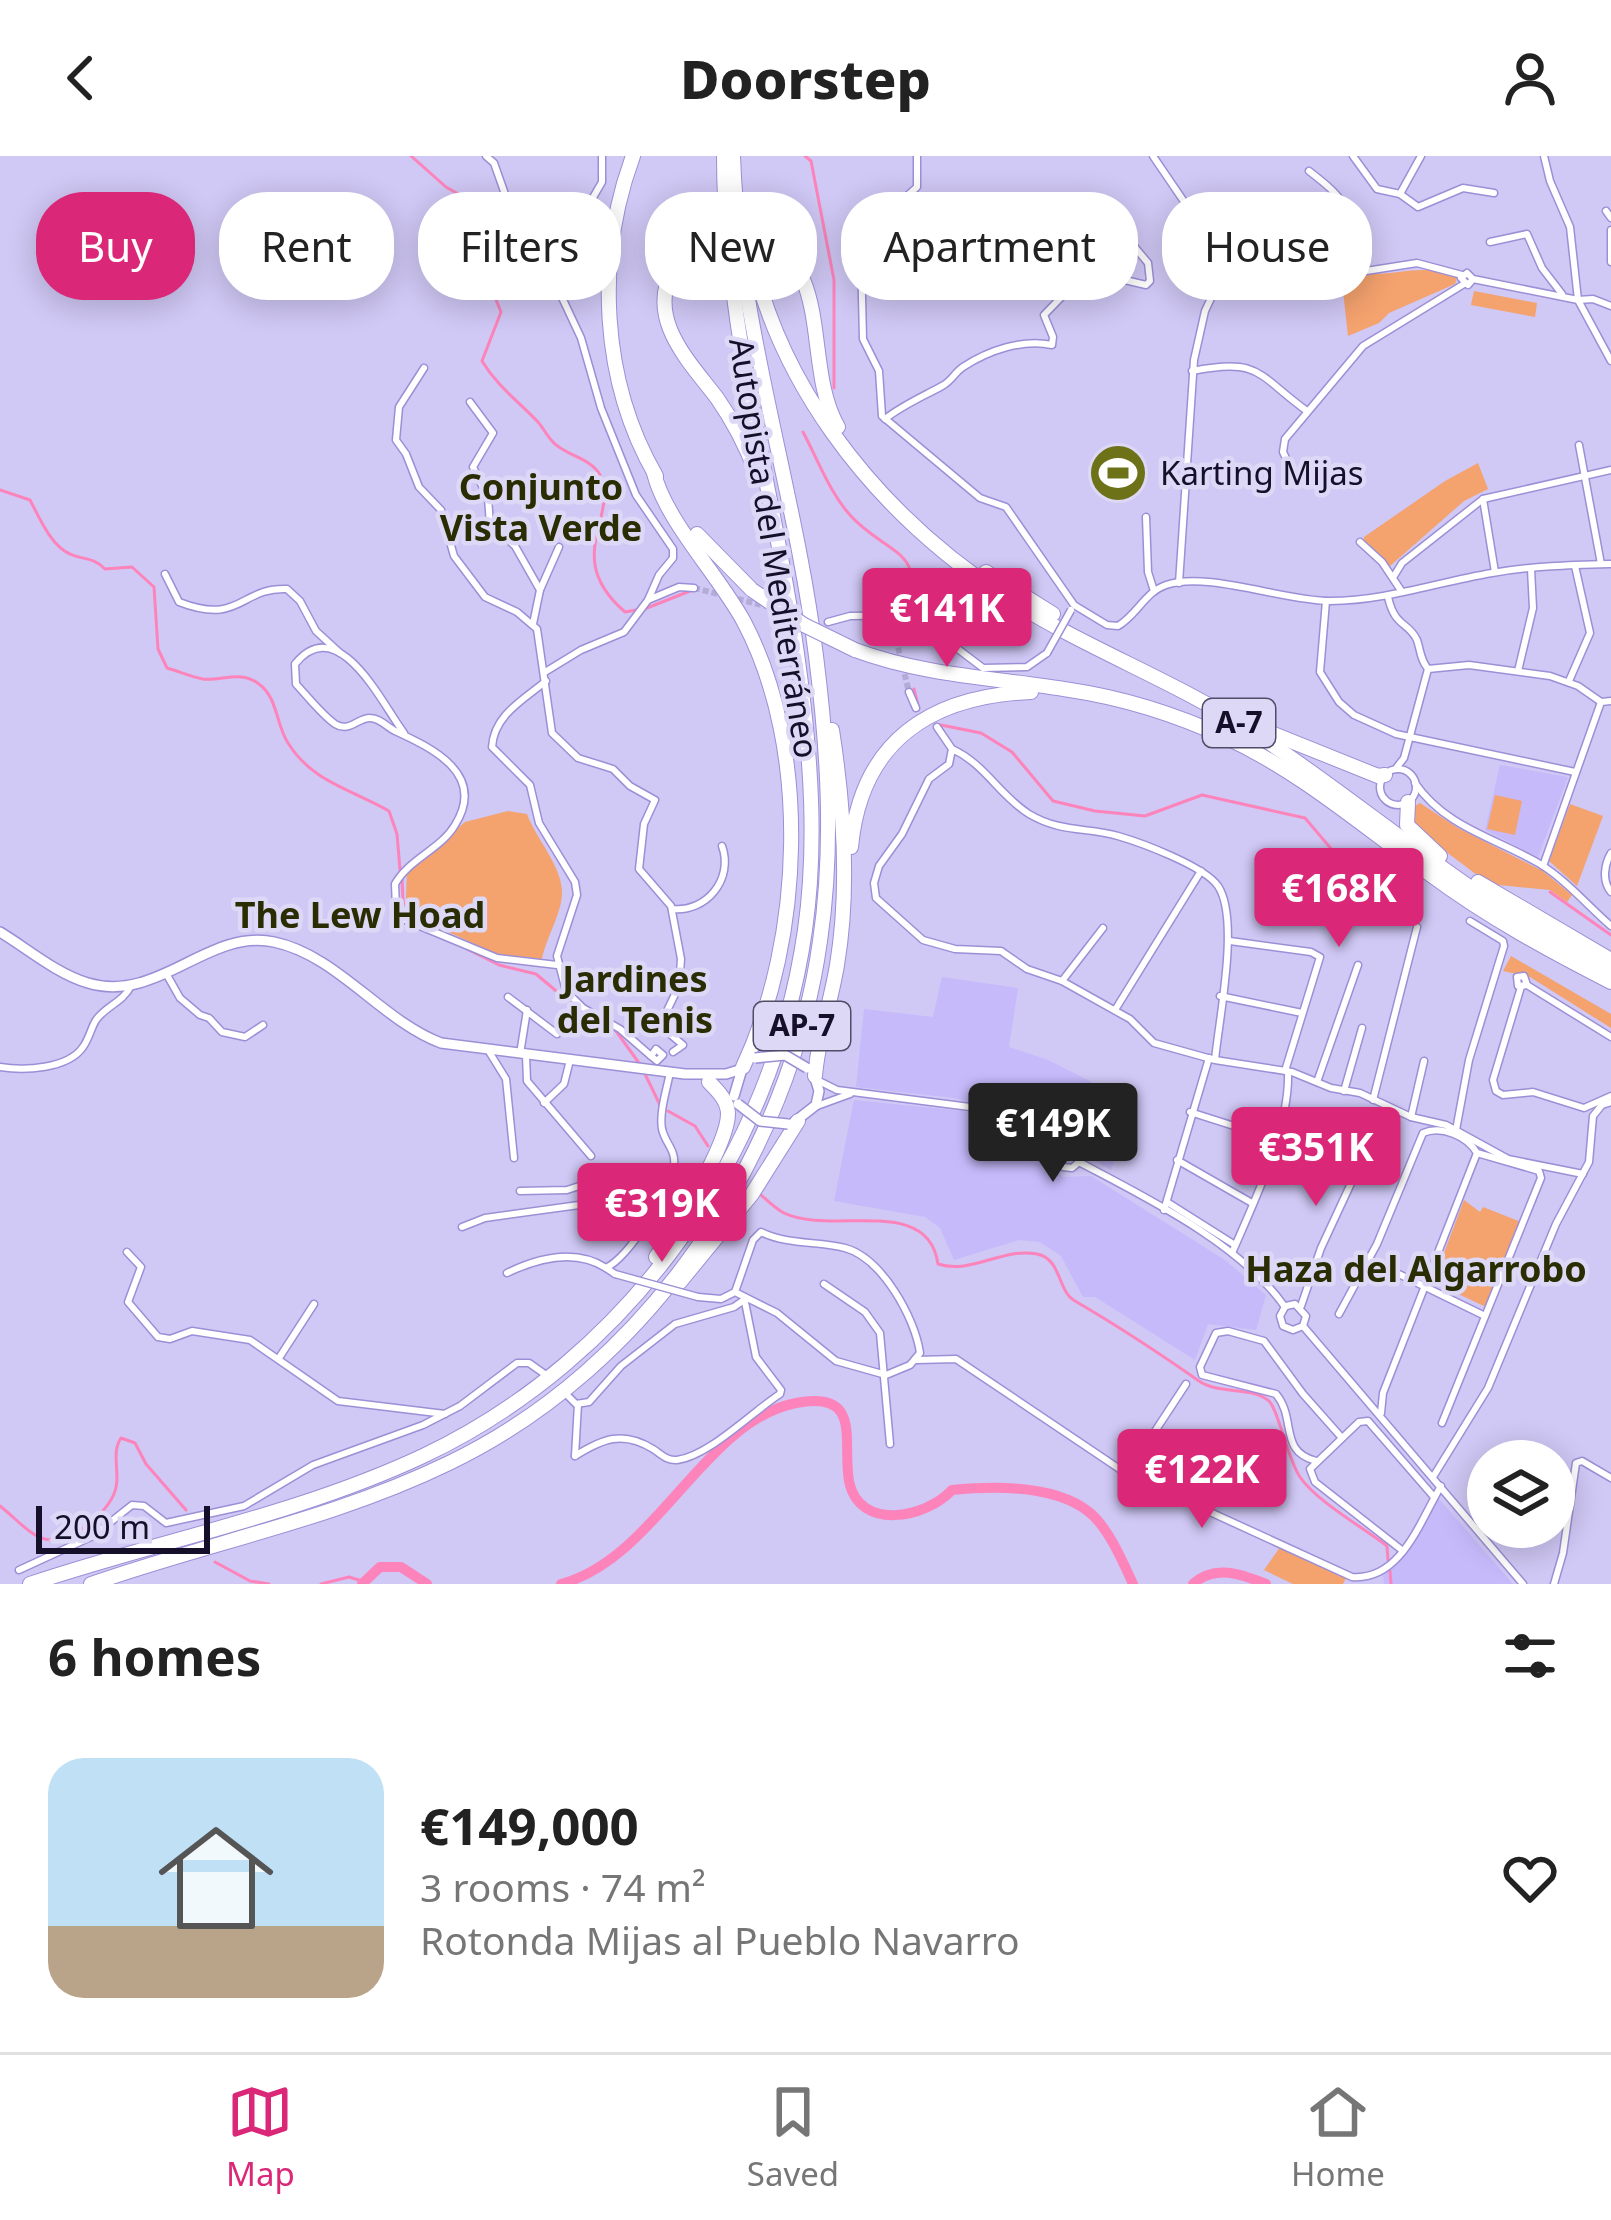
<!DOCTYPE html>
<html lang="en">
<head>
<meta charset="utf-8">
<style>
	:root { --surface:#fff; --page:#f2f2f2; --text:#222; --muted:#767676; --line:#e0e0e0; --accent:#db2777 }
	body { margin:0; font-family:"Noto Sans",sans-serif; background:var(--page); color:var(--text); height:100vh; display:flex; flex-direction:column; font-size:45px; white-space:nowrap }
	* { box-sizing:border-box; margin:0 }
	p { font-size:39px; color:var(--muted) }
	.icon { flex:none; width:66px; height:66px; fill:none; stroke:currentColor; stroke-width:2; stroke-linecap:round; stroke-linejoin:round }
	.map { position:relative; height:1428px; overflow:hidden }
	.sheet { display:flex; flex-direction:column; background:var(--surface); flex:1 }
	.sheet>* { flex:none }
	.guide { position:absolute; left:36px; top:36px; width:1539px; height:108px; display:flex; gap:24px }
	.buttons { position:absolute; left:1467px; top:1284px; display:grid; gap:24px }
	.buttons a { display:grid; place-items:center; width:108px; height:108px; border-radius:50%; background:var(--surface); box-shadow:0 6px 30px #0003; font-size:60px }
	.scale { position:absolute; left:36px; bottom:30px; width:174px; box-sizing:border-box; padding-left:12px; border:6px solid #150f29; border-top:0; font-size:33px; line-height:42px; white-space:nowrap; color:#150f29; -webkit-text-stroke:9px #dcd8f6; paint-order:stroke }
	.price { position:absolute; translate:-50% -102px; padding:0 27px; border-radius:12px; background:var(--accent); color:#fff; font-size:39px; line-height:78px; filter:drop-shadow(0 3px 6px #0008) }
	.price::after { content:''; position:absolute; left:50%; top:72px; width:36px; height:27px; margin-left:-18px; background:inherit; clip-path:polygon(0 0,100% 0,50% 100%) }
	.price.on { background:#222; color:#fff }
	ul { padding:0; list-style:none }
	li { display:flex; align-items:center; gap:36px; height:300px; padding:0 48px }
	li span { display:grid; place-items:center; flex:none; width:336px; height:240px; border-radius:36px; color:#555 }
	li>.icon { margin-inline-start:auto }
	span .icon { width:144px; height:144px; fill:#fffc; stroke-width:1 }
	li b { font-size:51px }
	h2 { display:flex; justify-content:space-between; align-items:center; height:144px; padding:0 48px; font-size:51px }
	.pill { padding:0 42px; border-radius:48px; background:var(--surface); box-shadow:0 6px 30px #0003; font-size:42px; line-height:108px }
	.pill.on { background:var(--accent); color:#fff }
	header { display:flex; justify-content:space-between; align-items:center; height:156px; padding:0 48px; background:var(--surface); font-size:54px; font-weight:800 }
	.menu { display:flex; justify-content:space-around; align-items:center; height:168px; border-top:3px solid var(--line); background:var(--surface); font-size:33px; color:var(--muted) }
	.menu a { display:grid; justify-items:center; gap:6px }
	.menu .on { color:var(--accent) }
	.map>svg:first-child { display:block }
	.built { fill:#c6bafb }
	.green { fill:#f4a26e }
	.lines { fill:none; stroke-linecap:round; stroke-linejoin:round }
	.stream { stroke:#fc84bb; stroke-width:3 }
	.river { stroke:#fc84bb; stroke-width:10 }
	.minor-tunnel { stroke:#b4acd6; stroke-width:6; stroke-dasharray:6 3; stroke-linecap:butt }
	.minor-casing { stroke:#9d8fd6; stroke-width:9 }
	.secondary-casing { stroke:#9d8fd6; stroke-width:12 }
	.motorway-casing { stroke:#9d8fd6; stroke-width:16 }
	.minor { stroke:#fff; stroke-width:6 }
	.secondary { stroke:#fff; stroke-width:9 }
	.motorway { stroke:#fff; stroke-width:14 }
	.minor-bridge-casing { stroke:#9d8fd6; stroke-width:9; stroke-linecap:butt }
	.secondary-bridge-casing { stroke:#9d8fd6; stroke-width:12; stroke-linecap:butt }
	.motorway-bridge-casing { stroke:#9d8fd6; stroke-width:16; stroke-linecap:butt }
	.minor-bridge { stroke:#fff; stroke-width:6 }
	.secondary-bridge { stroke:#fff; stroke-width:9 }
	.motorway-bridge { stroke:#fff; stroke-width:14 }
	.labels { text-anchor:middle; stroke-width:9; stroke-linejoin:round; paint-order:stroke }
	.shield { fill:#dcd8f6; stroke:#514b66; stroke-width:3 }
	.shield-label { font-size:30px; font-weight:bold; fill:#150f29 }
	.poi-label { font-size:33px; fill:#150f29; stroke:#dcd8f6; text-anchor:start }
	.street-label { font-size:33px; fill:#150f29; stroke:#dcd8f6 }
	.neighbourhood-label { font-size:36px; font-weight:bold; fill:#2a2c02; stroke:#dcd8f6 }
</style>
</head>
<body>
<header><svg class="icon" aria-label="back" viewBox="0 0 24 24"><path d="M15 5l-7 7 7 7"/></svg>Doorstep<svg class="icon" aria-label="person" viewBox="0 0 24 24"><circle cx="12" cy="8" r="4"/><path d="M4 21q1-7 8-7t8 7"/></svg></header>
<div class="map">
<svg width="1611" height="1428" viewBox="0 0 1611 1428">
	<rect width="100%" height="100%" fill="#d0c8f5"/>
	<g class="built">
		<polygon points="1500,609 1568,621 1538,701 1485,674"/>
		<polygon points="942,821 1018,832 1009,891 1048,904 1133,947 1111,1014 1093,1004 1078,983 1045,979 996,954 954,942 856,931 864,853 933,861"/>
		<polygon points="854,944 963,955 1020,978 1041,990 1062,1021 1091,1020 1225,1104 1266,1139 1256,1174 1208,1168 1195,1204 1095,1141 1083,1141 1061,1100 1040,1086 1019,1084 954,1104 940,1072 925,1061 834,1045"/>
		<polygon points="1433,1336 1513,1428 1384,1428 1382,1411 1400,1395"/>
	</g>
	<g class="green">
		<path d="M1340,108c35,25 78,-8 117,14l-2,6 -66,29 -10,10 -31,13z"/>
		<polygon points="1474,135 1537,147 1535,161 1471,149"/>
		<polygon points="1478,307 1488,333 1464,345 1390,410 1364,386 1364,381 1445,325"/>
		<polygon points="1495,639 1522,645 1515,679 1487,673"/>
		<polygon points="1420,647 1458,672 1543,715 1572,739 1567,746 1550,734 1489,728 1417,674 1409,653"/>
		<polygon points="1570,648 1603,660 1577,730 1549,705"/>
		<path d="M508,655l19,3c9,25 36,53 35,80 -1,21 -16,44 -20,65l-46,-5 -54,-25 -36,-30 1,-28 58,-49z"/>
		<polygon points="1511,800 1611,858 1611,872 1530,821 1503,815"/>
		<polygon points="1464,1044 1480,1056 1483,1051 1521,1066 1486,1151 1433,1126"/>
		<polygon points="1280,1391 1346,1422 1343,1428 1293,1428 1264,1414"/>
	</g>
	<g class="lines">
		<g class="stream">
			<path d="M411,0l35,31 21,12 14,64 20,49 -19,49c15,25 36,40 56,61 6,7 10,16 17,22 13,12 37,15 45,31 20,41 -39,82 25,137l22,-4 43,-17"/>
			<polyline points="805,0 811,5 834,124 834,232"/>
			<path d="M803,276c14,26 27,61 47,83 37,42 88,34 46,112l3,10"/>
			<path d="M0,334l30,10c9,17 21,46 40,54 13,6 24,3 35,15l27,-2 22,20 4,62 9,19c11,3 25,9 36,11 20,2 38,-9 56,5 19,14 17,41 29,59 24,39 63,46 101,68l8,23 3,36"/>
			<polyline points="914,533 918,549"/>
			<polyline points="941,569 981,577 1012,596 1053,645 1095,655 1145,660 1202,639 1305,662 1339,702 1400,724"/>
			<polyline points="402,723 403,745 419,768"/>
			<polyline points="1550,736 1611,779"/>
			<polyline points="467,793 499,809 536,818 580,855 616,875 639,907"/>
			<polyline points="645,918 660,949"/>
			<polyline points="668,955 695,970 708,990"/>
			<path d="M761,1039c7,6 15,14 23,18 48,23 144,-19 154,51 33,11 65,-17 99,-10 25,5 20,37 38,47 43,25 84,52 124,80 20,14 52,5 70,20 9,8 19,59 31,76 16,24 64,51 87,69l1,14"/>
			<path d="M0,1350c12,9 25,24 37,30 27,15 67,-19 77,-42 8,-18 -4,-40 7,-56l14,5 11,21 40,46"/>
			<polyline points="215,1406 250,1425 269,1428"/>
			<polyline points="1390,1415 1391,1428"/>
			<polyline points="321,1428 349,1421 362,1425"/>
		</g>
		<g class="river">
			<polyline points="362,1428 380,1411 401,1411 427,1428"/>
			<path d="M561,1428c95,-25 143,-163 235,-181 67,-13 46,38 53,78 10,51 77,37 103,9 41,-4 103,-5 137,22 19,15 34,50 44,72"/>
			<path d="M1193,1428c22,-20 48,-10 73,0"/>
		</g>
		<g class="minor-tunnel">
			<polyline points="694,432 766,450"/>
			<polyline points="896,483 909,536"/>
		</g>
		<defs>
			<g id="minor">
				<polyline points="486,0 494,7 512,58 558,133 581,182 601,252 636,339 673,393 673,402 659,419 648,444"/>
				<path d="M917,0v31l-45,40 -11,28 2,84 16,32 3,45 98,82 26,9 68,98 33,20 11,1c19,-11 27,-34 48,-41 41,-14 118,16 164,16 55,0 108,-19 162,-28 39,-7 80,-8 119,-9"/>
				<polyline points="1153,0 1187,50 1211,71 1227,95"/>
				<polyline points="1353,0 1377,33 1400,38 1418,51 1463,32 1494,37"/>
				<polyline points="1544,0 1550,25 1570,71 1578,144 1611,205"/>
				<path d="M1309,15c39,30 46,40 36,89"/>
				<polyline points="1400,38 1421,0"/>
				<polyline points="1606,55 1611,62"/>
				<polyline points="1611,74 1611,106"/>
				<polyline points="1490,86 1527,78 1542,112 1562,138"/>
				<polygon points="1231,95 1233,101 1227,104 1225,98"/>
				<polyline points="1233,98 1255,90 1268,91 1309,107 1337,101 1366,115 1417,107 1462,119"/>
				<polyline points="1473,123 1468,129 1461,122 1467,117 1473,123 1578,144 1593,143 1611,150"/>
				<polyline points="558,129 573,76 602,26 602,0"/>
				<polyline points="424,212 399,251 396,284 406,298 419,331 441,354 454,400 485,441 517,456 537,473 552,577 578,602 613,613 630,630 655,644 644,668 639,713 671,750 681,803 679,830 664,861 670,878 683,889 673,896"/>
				<path d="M1192,215c69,-14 65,4 115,40"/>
				<polyline points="470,246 493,277 473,311 488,342 490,368 515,390 540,434 533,468"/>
				<path d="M885,263c18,-14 37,-22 57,-33 10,-5 12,-13 21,-19 26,-17 59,-28 89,-22l1,-8 -9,-22 32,-33 19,-9 51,12 4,-4 -2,-18 -25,-30"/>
				<polyline points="1579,289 1601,408"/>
				<polyline points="1296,323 1283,296 1285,283 1363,190 1464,128"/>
				<polyline points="1483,343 1495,416"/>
				<polyline points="1146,361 1148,416 1154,435"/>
				<polyline points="1360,386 1382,406 1402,436"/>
				<path d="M165,418l14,28c62,24 61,-15 108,-13l13,12 16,30 24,22"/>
				<polyline points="1394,420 1402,407 1483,343 1611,314"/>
				<polyline points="1179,427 1194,204 1205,155 1229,104"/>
				<polyline points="540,434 559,391"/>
				<path d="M1388,441c7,31 20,24 29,43 4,12 3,19 11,29"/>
				<polyline points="1326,445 1320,516 1339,546 1354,559 1396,578 1575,616"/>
				<polyline points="877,460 892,472 896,483"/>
				<polyline points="828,466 850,460 913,459 983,512 1027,511 1047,497"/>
				<polyline points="1428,513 1469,509 1550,520 1578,530 1601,546 1611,545"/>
				<polyline points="1518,515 1533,452 1531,413"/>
				<polyline points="545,516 581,494 624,476 648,444 679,431 694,432"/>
				<path d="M546,525c-23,19 -52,34 -54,66l38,38 9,38 36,59 2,13 -20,61 9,35 17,17 37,21 31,27"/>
				<polyline points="1569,525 1590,477 1575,410"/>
				<polyline points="909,536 916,552"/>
				<polyline points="937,571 952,593"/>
				<path d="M404,577c-21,-27 -65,-123 -109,-69l1,20c11,12 26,31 39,40 14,9 22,-6 35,-6 10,0 17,9 25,13 37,17 92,43 60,94 -14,24 -46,34 -60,59l1,23 7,12 94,39 60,7"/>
				<polyline points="1397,611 1404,602 1428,513"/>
				<circle cx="1398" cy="631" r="18"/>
				<path d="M1415,627c31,45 81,55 125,81 26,16 48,42 71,62"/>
				<path d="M1611,697c-7,12 -9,28 0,39"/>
				<polyline points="1543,710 1601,546"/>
				<path d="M672,753c34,4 62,-30 50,-63"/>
				<polyline points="1230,785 1311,796 1320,801 1285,915"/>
				<polyline points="167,819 180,842 200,859 209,862 222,876 245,881 263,869"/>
				<polyline points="1062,825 1103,772"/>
				<polyline points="1527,829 1524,820 1517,821 1518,830 1527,829 1611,881"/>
				<polyline points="1521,831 1493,924 1496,935 1503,939 1533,936 1584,952 1611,940"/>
				<polyline points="1220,840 1302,857"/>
				<polyline points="508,841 557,878"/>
				<polyline points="1115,854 1201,715"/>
				<polygon points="656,893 663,899 657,905 651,900"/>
				<polyline points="488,894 506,923 514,1002"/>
				<polyline points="520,898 527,854"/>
				<polyline points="526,899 527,925 591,1000"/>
				<path d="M1215,904c4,-42 25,-141 3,-174 -14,-20 -76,-43 -100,-50 -31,-9 -57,-3 -89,-22 -29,-18 -45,-51 -77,-65l-3,15 -20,15 -27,55 -23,32 -5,17 2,15 47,42 32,9 46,2 26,18 35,12 68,38 24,24 61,17 77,12 39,16 29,5 51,24 35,8 62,34 75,15"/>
				<path d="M0,911c24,4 68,2 83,-20 6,-8 8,-19 13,-27 10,-14 27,-18 35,-34"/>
				<polyline points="817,924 837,934 970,951 1010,967 1059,994"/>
				<polyline points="1317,926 1358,809"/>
				<polyline points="1344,935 1362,872"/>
				<polyline points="1373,944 1417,771"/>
				<polyline points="544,947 564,928 570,904"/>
				<polyline points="817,950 850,938"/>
				<polyline points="1190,956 1275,983"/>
				<polyline points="1411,961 1424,905"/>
				<polyline points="1456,974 1469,904 1504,790 1503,785 1470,765"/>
				<polyline points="1059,994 1058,1003 1063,1011 1072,1012 1079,1006"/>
				<polyline points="1059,994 1074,990 1079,995 1079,1006"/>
				<polyline points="1177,1004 1252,1047"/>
				<path d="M1079,1006c68,36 161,81 206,145"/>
				<polyline points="520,1035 567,1034 628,1014 662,1040"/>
				<polyline points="1167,1046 1235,1089"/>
				<polyline points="1164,1054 1209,902"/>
				<polyline points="462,1071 485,1062 579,1049 593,1043 599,1028"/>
				<polyline points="127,1096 141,1111 128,1146 158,1181 170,1183 192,1175 250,1184 338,1245 445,1258"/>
				<path d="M1232,1097c22,-51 58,-125 56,-181"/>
				<polyline points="1370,1104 1485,1160"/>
				<path d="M507,1117c31,-15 68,-25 99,-5"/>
				<path d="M615,1118l-9,-6c24,-12 64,-77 68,-103 2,-15 -9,-22 -12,-36 -3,-17 5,-40 8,-57"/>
				<polyline points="824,1128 865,1156 880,1177 890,1288"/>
				<path d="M698,1141l23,2 14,-7 42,21 59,48 50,14 24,-10 10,-12c-5,-35 -38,-95 -75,-105 -27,-7 -58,-3 -84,-16l-8,8 -18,52"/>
				<polyline points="1286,1150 1295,1148 1306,1160 1303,1170"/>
				<polyline points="1301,1150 1321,1092 1373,980"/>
				<polyline points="1285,1151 1280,1160 1283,1170 1293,1174 1303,1170"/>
				<path d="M1339,1158l38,-70 46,-111c18,-8 44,3 54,20l62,18 2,7 -99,245"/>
				<polyline points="1303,1170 1523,1428"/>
				<polyline points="279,1202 314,1148"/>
				<path d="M917,1204l39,-1 171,115 225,103c49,4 68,-56 89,-91"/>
				<polyline points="569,1241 576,1248 589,1246 621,1210 675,1168 734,1151 744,1144"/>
				<polyline points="1381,1257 1383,1237 1477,997"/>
				<path d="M575,1300c27,-17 48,-26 78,-7 8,5 14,12 24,11 32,-4 75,-48 103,-66l1,-4 -25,-33 -12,-60"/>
				<polyline points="575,1300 578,1248"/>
				<path d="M1316,1305c-38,-10 -19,-42 -40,-67l-74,-19 -2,-8 16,-34 12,-2 36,10 39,53 39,44"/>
				<polyline points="1127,1318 1186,1228"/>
				<polyline points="1433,1321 1488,1232 1556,1068 1589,1006 1593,960 1602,949 1611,946"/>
				<polyline points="1403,1395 1315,1326 1310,1313 1359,1266 1368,1265 1434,1341"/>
				<polyline points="19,1414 93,1380 132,1349 144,1350 166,1367 244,1350 313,1309 423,1269 460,1250 517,1207 529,1207 546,1219"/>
				<polyline points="1554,1428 1563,1397 1576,1307 1582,1305 1611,1322"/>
			</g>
			<g id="secondary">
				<path d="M0,776c28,17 57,42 88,51 70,21 120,-55 186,-41 63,13 108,79 167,101l244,31h41l16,-5"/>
				<polyline points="734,940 742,913"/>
				<polyline points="793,967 816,949 819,935 814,919"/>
			</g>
			<g id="motorway">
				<path d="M633,0c-38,103 -32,225 23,320"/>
				<path d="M744,54c19,163 129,301 263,388 79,51 169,83 248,135 119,79 226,176 356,238"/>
				<path d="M717,78c-18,6 -34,16 -43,33 -29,51 14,93 43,131 16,23 29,48 39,74"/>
				<path d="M756,78c80,31 46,131 82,193"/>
				<path d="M654,317c11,47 66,104 90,149 67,127 59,317 -1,445"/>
				<polyline points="697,378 752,434"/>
				<polyline points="986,416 1053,458"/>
				<path d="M855,494c70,26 142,28 215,40 54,8 107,25 157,48 74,34 138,90 204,137 57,42 117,75 180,107"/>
				<polyline points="1266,575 1378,620 1385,619"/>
				<polyline points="1408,646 1407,669 1440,700"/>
				<path d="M851,691c10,-106 80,-151 180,-155"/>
				<polyline points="1478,726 1611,804"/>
				<path d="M815,920c3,-38 16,-74 22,-111 13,-77 7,-158 -5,-235"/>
				<path d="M656,1101c19,-26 72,-113 72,-143 0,-13 -10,-23 -19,-32"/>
				<polyline points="680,1126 752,1038 798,965"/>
				<path d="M30,1428c131,-44 267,-69 393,-128 207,-98 350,-302 382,-526 12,-84 6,-170 -5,-254 -22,-174 -76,-343 -76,-520"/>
				<path d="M91,1428c120,-42 243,-65 358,-121 198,-95 341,-306 371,-522 14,-94 8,-190 -4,-285 -21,-170 -77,-326 -83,-500"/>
			</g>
		</defs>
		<use href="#minor" class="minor-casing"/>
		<use href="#secondary" class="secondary-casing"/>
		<use href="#motorway" class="motorway-casing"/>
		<use href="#minor" class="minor"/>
		<use href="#secondary" class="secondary"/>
		<use href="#motorway" class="motorway"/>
		<defs>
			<g id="minor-bridge">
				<polyline points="1047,497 1071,454"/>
				<polyline points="615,1118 698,1141"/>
			</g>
			<g id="secondary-bridge">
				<polyline points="755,902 785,899 807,912"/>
				<polyline points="738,948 760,965 788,968"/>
			</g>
			<polyline id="motorway-bridge" points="752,434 804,469 855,494"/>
		</defs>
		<use href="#minor-bridge" class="minor-bridge-casing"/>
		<use href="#secondary-bridge" class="secondary-bridge-casing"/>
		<use href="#motorway-bridge" class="motorway-bridge-casing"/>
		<use href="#minor-bridge" class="minor-bridge"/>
		<use href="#secondary-bridge" class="secondary-bridge"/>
		<use href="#motorway-bridge" class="motorway-bridge"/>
	</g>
	<defs>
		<symbol id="stadium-disc" viewBox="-11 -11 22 22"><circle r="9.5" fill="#6d7218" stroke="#dcd8f6"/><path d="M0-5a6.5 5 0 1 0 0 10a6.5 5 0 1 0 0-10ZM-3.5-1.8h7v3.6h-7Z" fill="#fff"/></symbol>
	</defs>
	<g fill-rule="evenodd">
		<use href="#stadium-disc" x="1085" y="284" width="66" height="66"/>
	</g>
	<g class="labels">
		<g class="shield">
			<rect x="1203" y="543" width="72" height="48" rx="9"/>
			<rect x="754" y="846" width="96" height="48" rx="9"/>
		</g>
		<g class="shield-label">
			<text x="1239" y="577">A-7</text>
			<text x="802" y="880">AP-7</text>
		</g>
		<g class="poi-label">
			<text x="1160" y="329">Karting Mijas</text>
		</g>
		<g class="street-label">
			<text transform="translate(774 392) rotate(81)" y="12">Autopista del Mediterráneo</text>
		</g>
		<g class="neighbourhood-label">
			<text x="541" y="344">Conjunto<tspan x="541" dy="41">Vista Verde</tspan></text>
			<text x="360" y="772">The Lew Hoad</text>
			<text x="635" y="836">Jardines<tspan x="635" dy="41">del Tenis</tspan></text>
			<text x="1416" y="1126">Haza del Algarrobo</text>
		</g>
	</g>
</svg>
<div class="buttons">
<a><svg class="icon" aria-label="layers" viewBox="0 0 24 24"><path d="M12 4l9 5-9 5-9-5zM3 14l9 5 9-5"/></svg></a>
</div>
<div class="scale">200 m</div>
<b class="price" style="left:947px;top:514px">€141K</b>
<b class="price" style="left:1339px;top:794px">€168K</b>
<b class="price on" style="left:1053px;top:1029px">€149K</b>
<b class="price" style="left:1316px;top:1053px">€351K</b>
<b class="price" style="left:662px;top:1109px">€319K</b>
<b class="price" style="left:1202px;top:1375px">€122K</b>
<div class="guide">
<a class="pill on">Buy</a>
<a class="pill">Rent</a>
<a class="pill">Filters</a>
<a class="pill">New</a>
<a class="pill">Apartment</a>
<a class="pill">House</a>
</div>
</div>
<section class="sheet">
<h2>6 homes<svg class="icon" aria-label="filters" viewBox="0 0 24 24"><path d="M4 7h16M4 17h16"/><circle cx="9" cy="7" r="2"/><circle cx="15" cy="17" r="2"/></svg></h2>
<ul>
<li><span style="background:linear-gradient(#bfe0f5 70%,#b9a48a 0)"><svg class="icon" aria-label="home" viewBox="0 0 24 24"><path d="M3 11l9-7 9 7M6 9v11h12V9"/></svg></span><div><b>€149,000</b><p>3 rooms · 74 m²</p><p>Rotonda Mijas al Pueblo Navarro</p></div><svg class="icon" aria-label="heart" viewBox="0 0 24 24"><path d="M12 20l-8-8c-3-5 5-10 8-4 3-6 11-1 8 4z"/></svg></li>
</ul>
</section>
<nav class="menu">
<a class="on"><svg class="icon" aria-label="map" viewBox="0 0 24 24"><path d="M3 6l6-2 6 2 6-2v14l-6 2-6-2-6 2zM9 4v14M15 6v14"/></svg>Map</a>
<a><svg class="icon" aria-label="saved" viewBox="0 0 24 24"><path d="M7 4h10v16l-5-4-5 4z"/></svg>Saved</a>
<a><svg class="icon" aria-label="home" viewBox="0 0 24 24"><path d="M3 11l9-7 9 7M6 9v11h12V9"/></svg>Home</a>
</nav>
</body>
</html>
